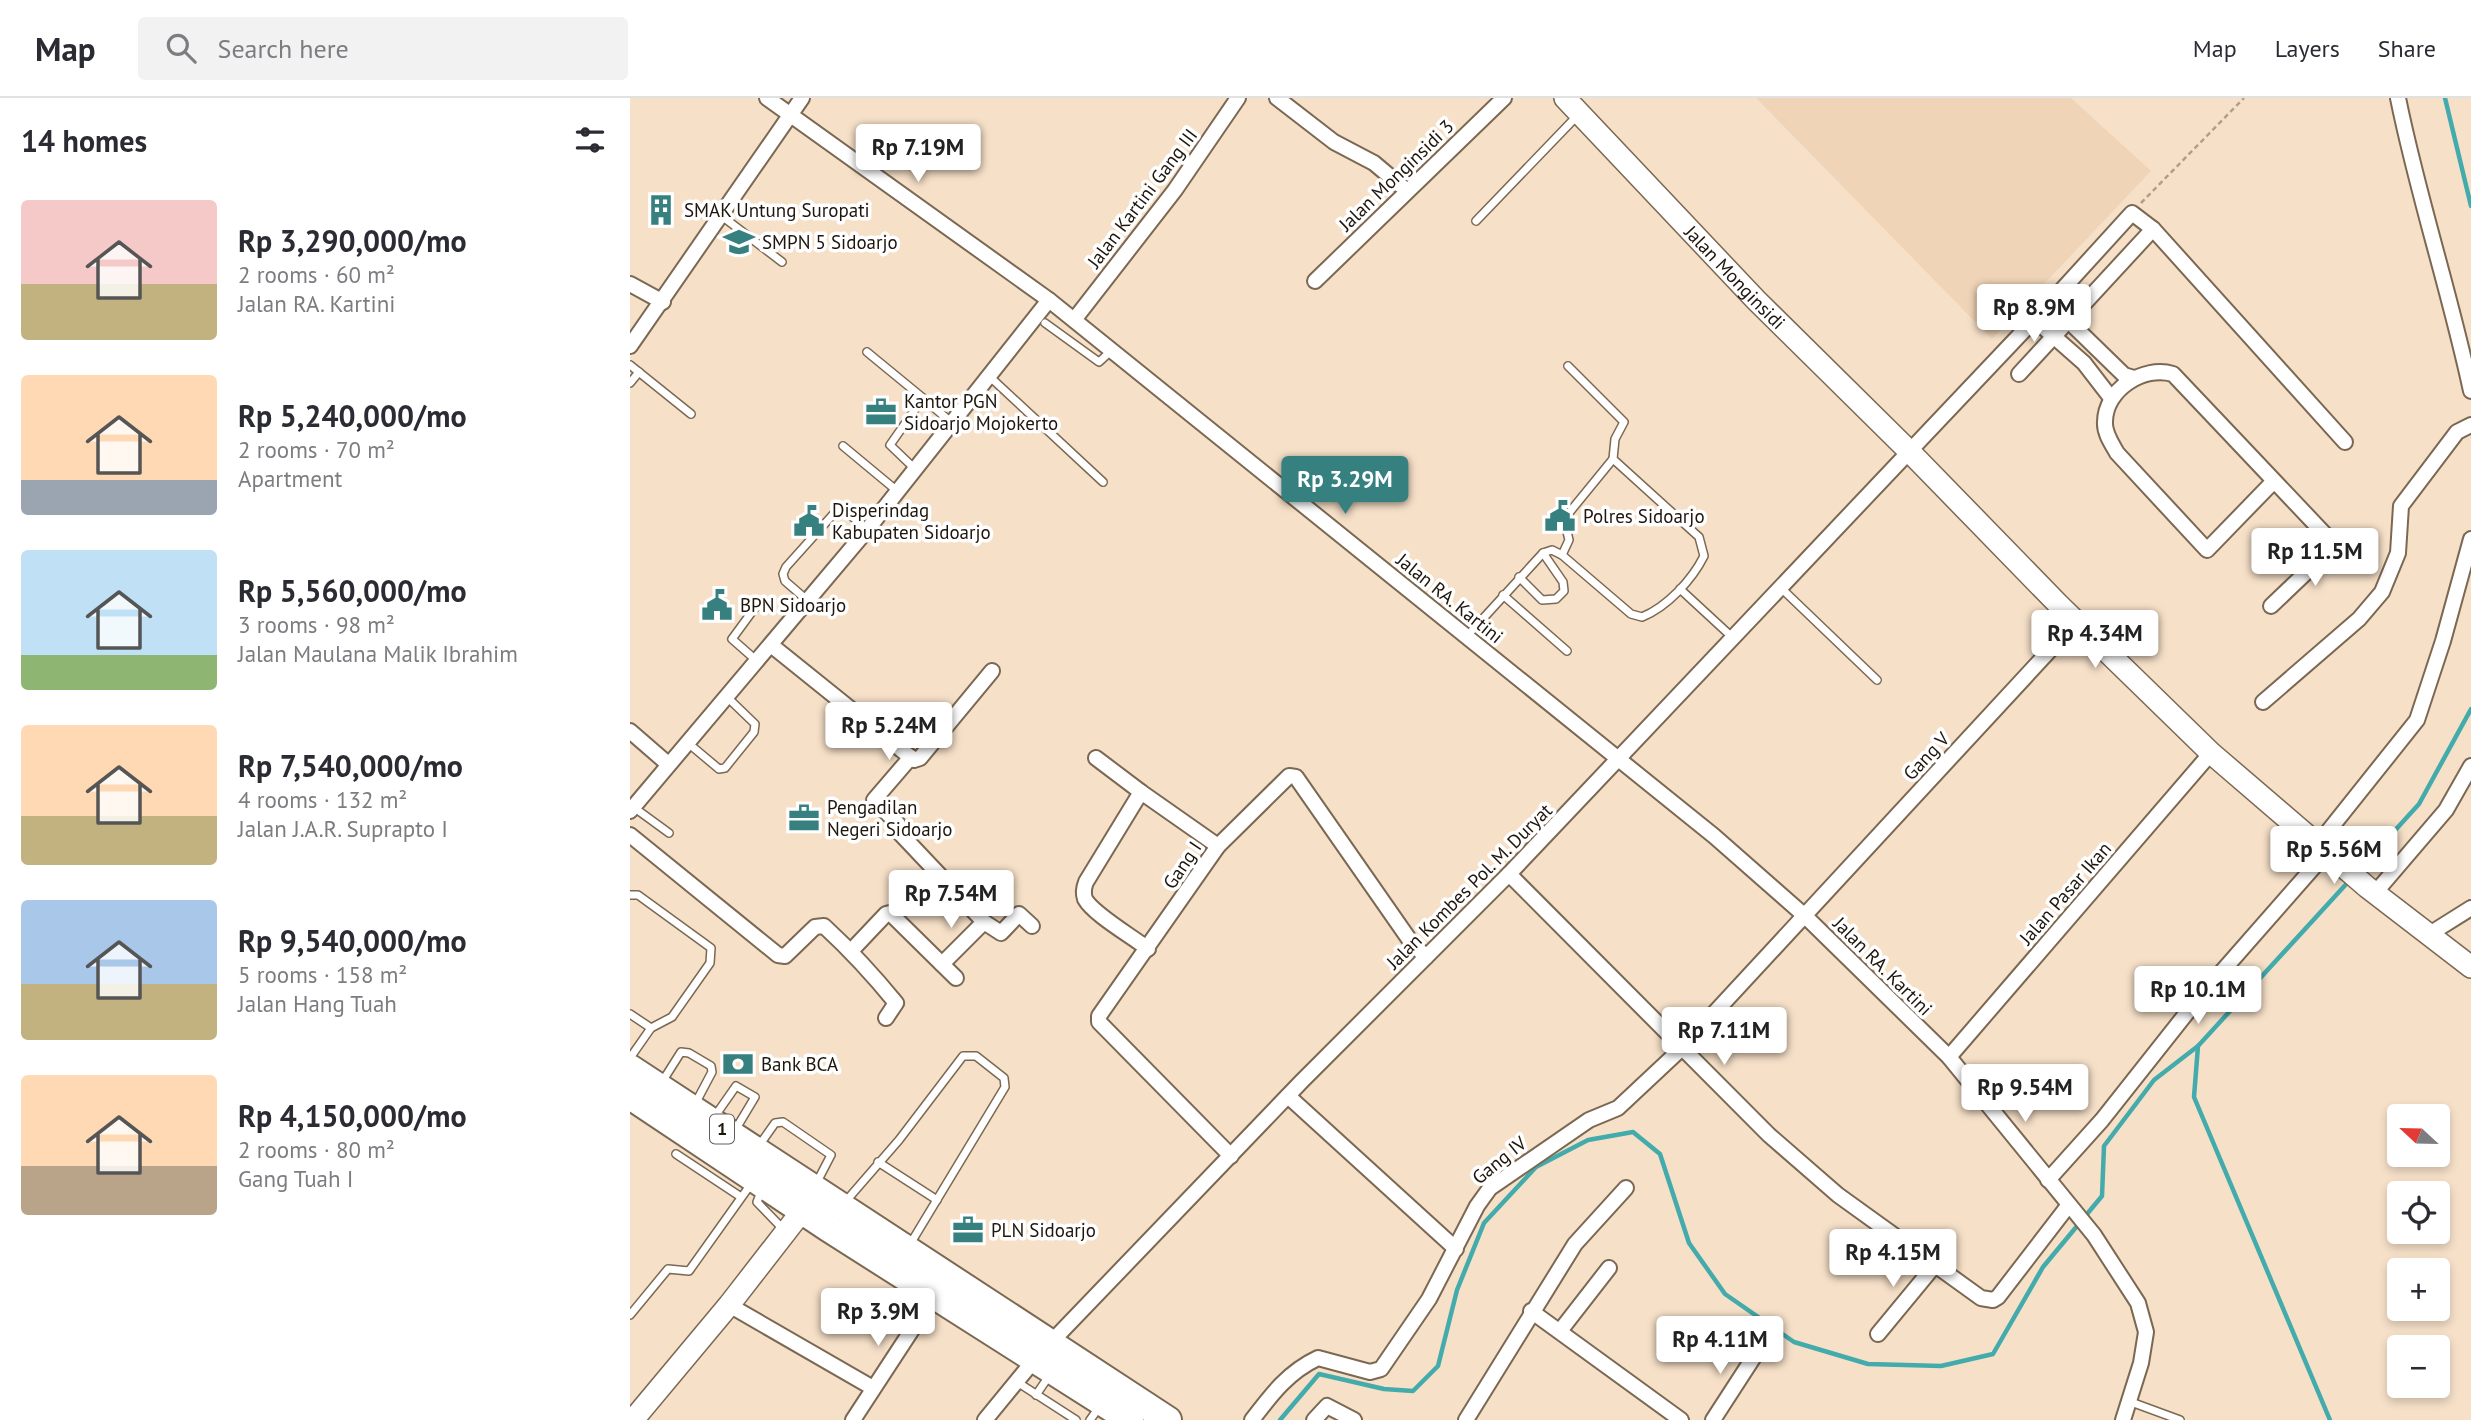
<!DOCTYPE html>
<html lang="en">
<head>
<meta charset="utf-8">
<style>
	:root { --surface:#fff; --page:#f2f2f3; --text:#2b2b33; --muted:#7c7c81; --line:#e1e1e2; --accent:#378080 }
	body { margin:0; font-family:"PT Sans",sans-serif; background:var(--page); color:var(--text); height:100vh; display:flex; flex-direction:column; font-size:26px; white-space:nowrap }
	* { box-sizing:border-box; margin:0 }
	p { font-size:23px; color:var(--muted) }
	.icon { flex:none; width:38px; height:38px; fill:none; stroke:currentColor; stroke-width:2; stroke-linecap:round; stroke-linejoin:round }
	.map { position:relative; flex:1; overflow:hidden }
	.details { display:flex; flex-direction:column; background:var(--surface); width:630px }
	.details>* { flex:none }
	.needle { width:46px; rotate:292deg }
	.tools { position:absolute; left:1757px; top:1006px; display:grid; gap:14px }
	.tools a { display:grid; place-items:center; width:63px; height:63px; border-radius:7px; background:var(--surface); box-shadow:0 4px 10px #0003; font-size:35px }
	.price { position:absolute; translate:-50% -60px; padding:0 16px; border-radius:7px; background:#fff; color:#222; font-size:23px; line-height:46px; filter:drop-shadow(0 2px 4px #0008) }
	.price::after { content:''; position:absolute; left:50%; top:42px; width:21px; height:16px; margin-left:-10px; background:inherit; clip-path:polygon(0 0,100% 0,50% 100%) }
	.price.on { background:var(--accent); color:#fff }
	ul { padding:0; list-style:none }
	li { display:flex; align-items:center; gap:21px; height:175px; padding:0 21px }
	li span { display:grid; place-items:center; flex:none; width:196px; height:140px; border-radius:7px; color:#555 }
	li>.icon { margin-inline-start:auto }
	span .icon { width:84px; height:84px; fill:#fffc; stroke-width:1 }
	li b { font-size:30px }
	h2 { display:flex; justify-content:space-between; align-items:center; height:84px; padding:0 21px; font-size:30px }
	header { display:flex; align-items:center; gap:42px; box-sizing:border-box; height:98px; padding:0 35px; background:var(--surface); border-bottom:2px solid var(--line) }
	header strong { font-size:33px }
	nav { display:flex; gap:38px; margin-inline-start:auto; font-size:24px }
	.search { width:490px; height:63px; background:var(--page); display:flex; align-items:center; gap:18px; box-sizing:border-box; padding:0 24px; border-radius:7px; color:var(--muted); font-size:26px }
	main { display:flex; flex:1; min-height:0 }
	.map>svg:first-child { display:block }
	.built { fill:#f0d4b7 }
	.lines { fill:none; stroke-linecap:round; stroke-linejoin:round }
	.stream { stroke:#43abab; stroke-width:4.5 }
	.lane-casing { stroke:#7b6853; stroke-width:10 }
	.street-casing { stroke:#7b6853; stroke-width:18 }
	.secondary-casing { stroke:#7b6853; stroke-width:24 }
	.highway-casing { stroke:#7b6853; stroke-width:30 }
	.path { stroke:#b19f8c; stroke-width:2.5; stroke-dasharray:5 3.5; stroke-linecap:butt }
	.lane { stroke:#fff; stroke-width:7 }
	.street { stroke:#fff; stroke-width:14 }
	.secondary { stroke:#fff; stroke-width:21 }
	.highway { stroke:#fff; stroke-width:26 }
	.labels { text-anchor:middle; stroke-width:7; stroke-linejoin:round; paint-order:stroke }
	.shield { fill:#fff; stroke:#625c56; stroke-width:2 }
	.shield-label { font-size:18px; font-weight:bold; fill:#1e160d }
	.street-label { font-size:19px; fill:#1e160d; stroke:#fff }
	.poi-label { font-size:19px; fill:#1e160d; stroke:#fff; text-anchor:start }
</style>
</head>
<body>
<header>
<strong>Map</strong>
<div class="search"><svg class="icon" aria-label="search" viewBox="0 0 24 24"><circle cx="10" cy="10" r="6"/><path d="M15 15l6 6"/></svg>Search here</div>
<nav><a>Map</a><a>Layers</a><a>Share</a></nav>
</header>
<main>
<section class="details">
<h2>14 homes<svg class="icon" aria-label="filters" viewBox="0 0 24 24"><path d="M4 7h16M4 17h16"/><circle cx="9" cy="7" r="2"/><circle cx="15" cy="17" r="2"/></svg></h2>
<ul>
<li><span style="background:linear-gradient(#f6c9c9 60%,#c2b280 0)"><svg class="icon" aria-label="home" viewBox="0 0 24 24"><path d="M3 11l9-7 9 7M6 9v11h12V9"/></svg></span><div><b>Rp 3,290,000/mo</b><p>2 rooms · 60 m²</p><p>Jalan RA. Kartini</p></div></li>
<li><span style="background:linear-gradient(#ffd9b3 75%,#9aa5b1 0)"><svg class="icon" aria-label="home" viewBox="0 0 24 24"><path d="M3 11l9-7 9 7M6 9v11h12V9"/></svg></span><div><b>Rp 5,240,000/mo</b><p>2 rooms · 70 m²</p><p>Apartment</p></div></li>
<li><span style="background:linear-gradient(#bfe0f5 75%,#8fb573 0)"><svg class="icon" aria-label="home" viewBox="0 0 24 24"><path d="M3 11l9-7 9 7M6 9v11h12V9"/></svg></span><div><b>Rp 5,560,000/mo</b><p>3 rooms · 98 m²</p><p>Jalan Maulana Malik Ibrahim</p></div></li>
<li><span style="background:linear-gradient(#ffd9b3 65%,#c2b280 0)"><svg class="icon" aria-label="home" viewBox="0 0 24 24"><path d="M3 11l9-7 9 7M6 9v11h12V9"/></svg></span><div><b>Rp 7,540,000/mo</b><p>4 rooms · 132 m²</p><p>Jalan J.A.R. Suprapto I</p></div></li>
<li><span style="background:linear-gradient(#a9c7e8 60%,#c2b280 0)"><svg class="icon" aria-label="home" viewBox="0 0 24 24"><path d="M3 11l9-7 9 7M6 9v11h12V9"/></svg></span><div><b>Rp 9,540,000/mo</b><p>5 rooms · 158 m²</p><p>Jalan Hang Tuah</p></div></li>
<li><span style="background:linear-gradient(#ffd9b3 65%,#b9a48a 0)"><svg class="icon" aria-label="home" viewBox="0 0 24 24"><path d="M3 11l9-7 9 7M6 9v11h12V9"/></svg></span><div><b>Rp 4,150,000/mo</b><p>2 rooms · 80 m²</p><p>Gang Tuah I</p></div></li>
</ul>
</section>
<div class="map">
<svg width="1841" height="1322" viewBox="0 0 1841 1322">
	<rect width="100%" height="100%" fill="#f6e0c8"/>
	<polygon class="built" points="1126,0 1441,0 1521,73 1362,241"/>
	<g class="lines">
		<g class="stream">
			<polyline points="1815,0 1841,108"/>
			<polyline points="1728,773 1789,706 1841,611"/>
			<polyline points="650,1322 689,1276 754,1291 783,1293 808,1268 827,1192 854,1125 906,1069 958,1042 1003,1034 1030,1056 1059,1145 1095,1196 1164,1244 1238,1266 1311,1268 1363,1256 1413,1169 1472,1098 1474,1048 1524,982 1568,948"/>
			<polyline points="1700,1322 1564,999 1568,948 1719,783"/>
		</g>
		<defs>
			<g id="lane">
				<polyline points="93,119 152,164"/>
				<polyline points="846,123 947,18"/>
				<polyline points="415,225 469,264 482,252"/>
				<polyline points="237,254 293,300 260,347 285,371"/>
				<polyline points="0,267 61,316"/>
				<polyline points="359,278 473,384"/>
				<polyline points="0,285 9,274"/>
				<polyline points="293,300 322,325"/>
				<polyline points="213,348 266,392"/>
				<polyline points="932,457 939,442 934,421 983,361"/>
				<polyline points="889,479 912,502 926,501 934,493 933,484 913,455"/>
				<polyline points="1150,489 1247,582"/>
				<polyline points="1050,491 1102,539"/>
				<polyline points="873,497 937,553"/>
				<polyline points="178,503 155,483 153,476 156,469 208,411 215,412 237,432"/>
				<path d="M837,538l76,-83 9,-3 10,5 69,59 11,3c25,-10 50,-37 62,-61l-5,-19 -86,-78 2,-20 9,-17 -56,-56"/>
				<polyline points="127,563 102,541 127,507"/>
				<polyline points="58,645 89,671 95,670 124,634 125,626 97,599"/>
				<polyline points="2,708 39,735"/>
				<polyline points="0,797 8,797 81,850 80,865 42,919 21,930"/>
				<polyline points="0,916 21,930 0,960"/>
				<polyline points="32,984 51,954 59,955 81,968 82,974 64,1008"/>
				<polyline points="85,1018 106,988 125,999 104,1034"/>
				<polyline points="128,1049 145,1025 153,1024 201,1057 187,1084"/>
				<polyline points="46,1056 111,1099"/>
				<polyline points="248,1064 307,1102"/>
				<polyline points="132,1091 127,1104 155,1133"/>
				<polyline points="216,1103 269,1042 333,958 346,958 374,980 375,989 279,1148"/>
				<polyline points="0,1217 38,1171 59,1173 121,1086"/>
				<polyline points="387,1284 446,1322"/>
				<polyline points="406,1297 419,1278"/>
				<polyline points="1501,1304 1550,1322"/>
				<polyline points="460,1322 470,1308"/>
			</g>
			<g id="street">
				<polyline points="137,0 419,202 1084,738 1175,818 1319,959 1464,1137 1508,1205 1516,1234 1511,1265 1493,1322"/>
				<polyline points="647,0 704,44 744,65 776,92"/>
				<path d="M1768,0c20,99 52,194 73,293"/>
				<polyline points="685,183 874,0"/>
				<polyline points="0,186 33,204"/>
				<polyline points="1420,205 1494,277 1504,280"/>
				<polyline points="1404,221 1454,265 1481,300"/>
				<polyline points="444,222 545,92 608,0"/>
				<polyline points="0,248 172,0"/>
				<polyline points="1389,276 1523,131"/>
				<path d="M1641,508l64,-61 -162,-171c-30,-9 -68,16 -68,48 -1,11 7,22 12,31l90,97 66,-68"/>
				<polyline points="141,547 284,662 290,660 362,573"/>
				<polyline points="1633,604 1729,521 1752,494 1768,455 1771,408 1827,334 1841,327"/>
				<polyline points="0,633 38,666"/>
				<polyline points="281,659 244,702 268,726 266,731 354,824 371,835 389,816 402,828"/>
				<polyline points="466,660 511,694"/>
				<polyline points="0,713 237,432 419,202"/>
				<path d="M0,737l148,120 7,1 30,-29 9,-1c26,24 50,50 72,77l-10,15"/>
				<polyline points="1688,746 1787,622 1813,543 1841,441"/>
				<polyline points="879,776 1139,1037 1208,1097 1351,1200 1363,1202 1368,1199 1438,1108"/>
				<polyline points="1745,795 1816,712 1841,668"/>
				<polyline points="1798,837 1841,810"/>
				<path d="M518,851c-15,-12 -55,-35 -63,-50 -2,-6 -1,-12 1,-17l55,-90 77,54"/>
				<polyline points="221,853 256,816 260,815 326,880"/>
				<polyline points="312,866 354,824"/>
				<polyline points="1319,959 1581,655"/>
				<polyline points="658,998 826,1151"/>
				<polyline points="601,1058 469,924 469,918 588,748 659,678 666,679 781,844 796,859"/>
				<polyline points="1418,1082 1472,1022 1567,902 1697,754"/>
				<polyline points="99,1207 243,1290"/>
				<polyline points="901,1213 1051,1322"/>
				<polyline points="930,1233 979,1170"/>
				<polyline points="1248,1236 1305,1167"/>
				<polyline points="223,1322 304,1198"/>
				<polyline points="355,1322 405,1261 672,983 879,776 1420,205 1502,115 1523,131 1715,344"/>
				<path d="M622,1322c19,-25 36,-48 66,-62l52,14 11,-3 48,-70 48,-93 13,-18 99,-68 29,-12 63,-59 395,-427"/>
				<polyline points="684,1322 697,1308 724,1322"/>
				<polyline points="836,1322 945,1146 996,1090"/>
				<polyline points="1083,1322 1127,1254"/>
			</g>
			<g id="secondary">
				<path id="s1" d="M935,0l191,202 154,152 149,153 152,148 156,134 104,80"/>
				<polyline points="3,1322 99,1207 172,1113"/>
			</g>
			<g id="highway">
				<polyline points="0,970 538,1322"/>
				<polyline points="0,998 198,1130 500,1322"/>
			</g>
		</defs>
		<use href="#lane" class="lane-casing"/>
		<use href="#street" class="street-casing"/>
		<use href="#secondary" class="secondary-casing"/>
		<use href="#highway" class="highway-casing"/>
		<polyline class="path" points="1511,105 1614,0"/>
		<use href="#lane" class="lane"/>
		<use href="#street" class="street"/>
		<use href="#secondary" class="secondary"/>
		<use href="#highway" class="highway"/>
	</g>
	<defs>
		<symbol id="building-bare" viewBox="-9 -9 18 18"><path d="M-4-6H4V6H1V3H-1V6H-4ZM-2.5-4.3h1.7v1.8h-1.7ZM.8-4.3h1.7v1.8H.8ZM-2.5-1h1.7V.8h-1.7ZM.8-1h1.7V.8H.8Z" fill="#378080" stroke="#fff" stroke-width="2.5" paint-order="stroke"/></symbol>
		<symbol id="school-bare" viewBox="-9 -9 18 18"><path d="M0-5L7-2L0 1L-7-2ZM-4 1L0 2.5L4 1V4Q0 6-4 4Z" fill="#378080" stroke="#fff" stroke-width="2.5" paint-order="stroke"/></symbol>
		<symbol id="office-bare" viewBox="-9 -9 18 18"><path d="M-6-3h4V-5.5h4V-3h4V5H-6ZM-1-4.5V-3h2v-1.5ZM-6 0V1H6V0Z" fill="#378080" stroke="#fff" stroke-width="2.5" paint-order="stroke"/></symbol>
		<symbol id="civic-bare" viewBox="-9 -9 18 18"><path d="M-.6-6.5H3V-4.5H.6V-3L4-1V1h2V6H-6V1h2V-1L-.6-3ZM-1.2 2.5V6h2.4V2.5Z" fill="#378080" stroke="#fff" stroke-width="2.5" paint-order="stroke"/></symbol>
		<symbol id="bank-bare" viewBox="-9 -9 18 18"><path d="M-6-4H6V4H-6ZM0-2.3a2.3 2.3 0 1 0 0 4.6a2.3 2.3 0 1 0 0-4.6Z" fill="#378080" stroke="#fff" stroke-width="2.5" paint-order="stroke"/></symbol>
	</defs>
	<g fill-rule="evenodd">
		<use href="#building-bare" x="9" y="90" width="44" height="44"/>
		<use href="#school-bare" x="87" y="122" width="44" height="44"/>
		<use href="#office-bare" x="229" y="292" width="44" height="44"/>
		<use href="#civic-bare" x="908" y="396" width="44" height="44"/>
		<use href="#civic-bare" x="157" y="401" width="44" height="44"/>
		<use href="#civic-bare" x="65" y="485" width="44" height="44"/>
		<use href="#office-bare" x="152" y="698" width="44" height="44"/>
		<use href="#bank-bare" x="86" y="944" width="44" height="44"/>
		<use href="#office-bare" x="316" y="1110" width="44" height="44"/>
	</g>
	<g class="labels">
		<rect class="shield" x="80" y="1016.5" width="24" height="29" rx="5"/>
		<g class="shield-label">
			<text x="92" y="1037">1</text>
		</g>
		<g class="street-label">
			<text transform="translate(766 77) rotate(-44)" y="7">Jalan Monginsidi 3</text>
			<text transform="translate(512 100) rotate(-53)" y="7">Jalan Kartini Gang III</text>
			<text dy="7" stroke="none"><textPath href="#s1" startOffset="247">Jalan Monginsidi</textPath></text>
			<text transform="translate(820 500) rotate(39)" y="7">Jalan RA. Kartini</text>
			<text transform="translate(1296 658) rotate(-47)" y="7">Gang V</text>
			<text transform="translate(552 767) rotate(-56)" y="7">Gang I</text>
			<text transform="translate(839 788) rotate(-45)" y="7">Jalan Kombes Pol. M. Duryat</text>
			<text transform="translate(1435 795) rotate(-49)" y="7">Jalan Pasar Ikan</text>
			<text transform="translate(1253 868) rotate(45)" y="7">Jalan RA. Kartini</text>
			<text transform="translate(869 1062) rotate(-39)" y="7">Gang IV</text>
		</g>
		<g class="poi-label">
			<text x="54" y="119">SMAK Untung Suropati</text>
			<text x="132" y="151">SMPN 5 Sidoarjo</text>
			<text x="274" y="310">Kantor PGN<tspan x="274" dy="22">Sidoarjo Mojokerto</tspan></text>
			<text x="202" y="419">Disperindag<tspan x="202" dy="22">Kabupaten Sidoarjo</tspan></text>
			<text x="953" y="425">Polres Sidoarjo</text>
			<text x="110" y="514">BPN Sidoarjo</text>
			<text x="197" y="716">Pengadilan<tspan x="197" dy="22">Negeri Sidoarjo</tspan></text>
			<text x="131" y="973">Bank BCA</text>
			<text x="361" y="1139">PLN Sidoarjo</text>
		</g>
	</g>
</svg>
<div class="tools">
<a><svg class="needle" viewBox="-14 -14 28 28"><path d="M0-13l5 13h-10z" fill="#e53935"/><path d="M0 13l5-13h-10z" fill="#7c7c81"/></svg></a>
<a><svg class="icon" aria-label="locate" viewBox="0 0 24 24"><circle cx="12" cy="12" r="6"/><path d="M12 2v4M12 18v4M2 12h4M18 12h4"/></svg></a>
<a>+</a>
<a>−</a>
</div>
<b class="price" style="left:288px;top:86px">Rp 7.19M</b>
<b class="price" style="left:1404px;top:246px">Rp 8.9M</b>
<b class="price on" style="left:715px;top:418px">Rp 3.29M</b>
<b class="price" style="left:1685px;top:490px">Rp 11.5M</b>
<b class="price" style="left:1465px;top:572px">Rp 4.34M</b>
<b class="price" style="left:259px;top:664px">Rp 5.24M</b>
<b class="price" style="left:1704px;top:788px">Rp 5.56M</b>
<b class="price" style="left:321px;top:832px">Rp 7.54M</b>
<b class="price" style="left:1568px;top:928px">Rp 10.1M</b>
<b class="price" style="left:1094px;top:969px">Rp 7.11M</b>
<b class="price" style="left:1395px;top:1026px">Rp 9.54M</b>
<b class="price" style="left:1263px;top:1191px">Rp 4.15M</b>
<b class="price" style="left:248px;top:1250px">Rp 3.9M</b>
<b class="price" style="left:1090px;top:1278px">Rp 4.11M</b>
</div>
</main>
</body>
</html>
